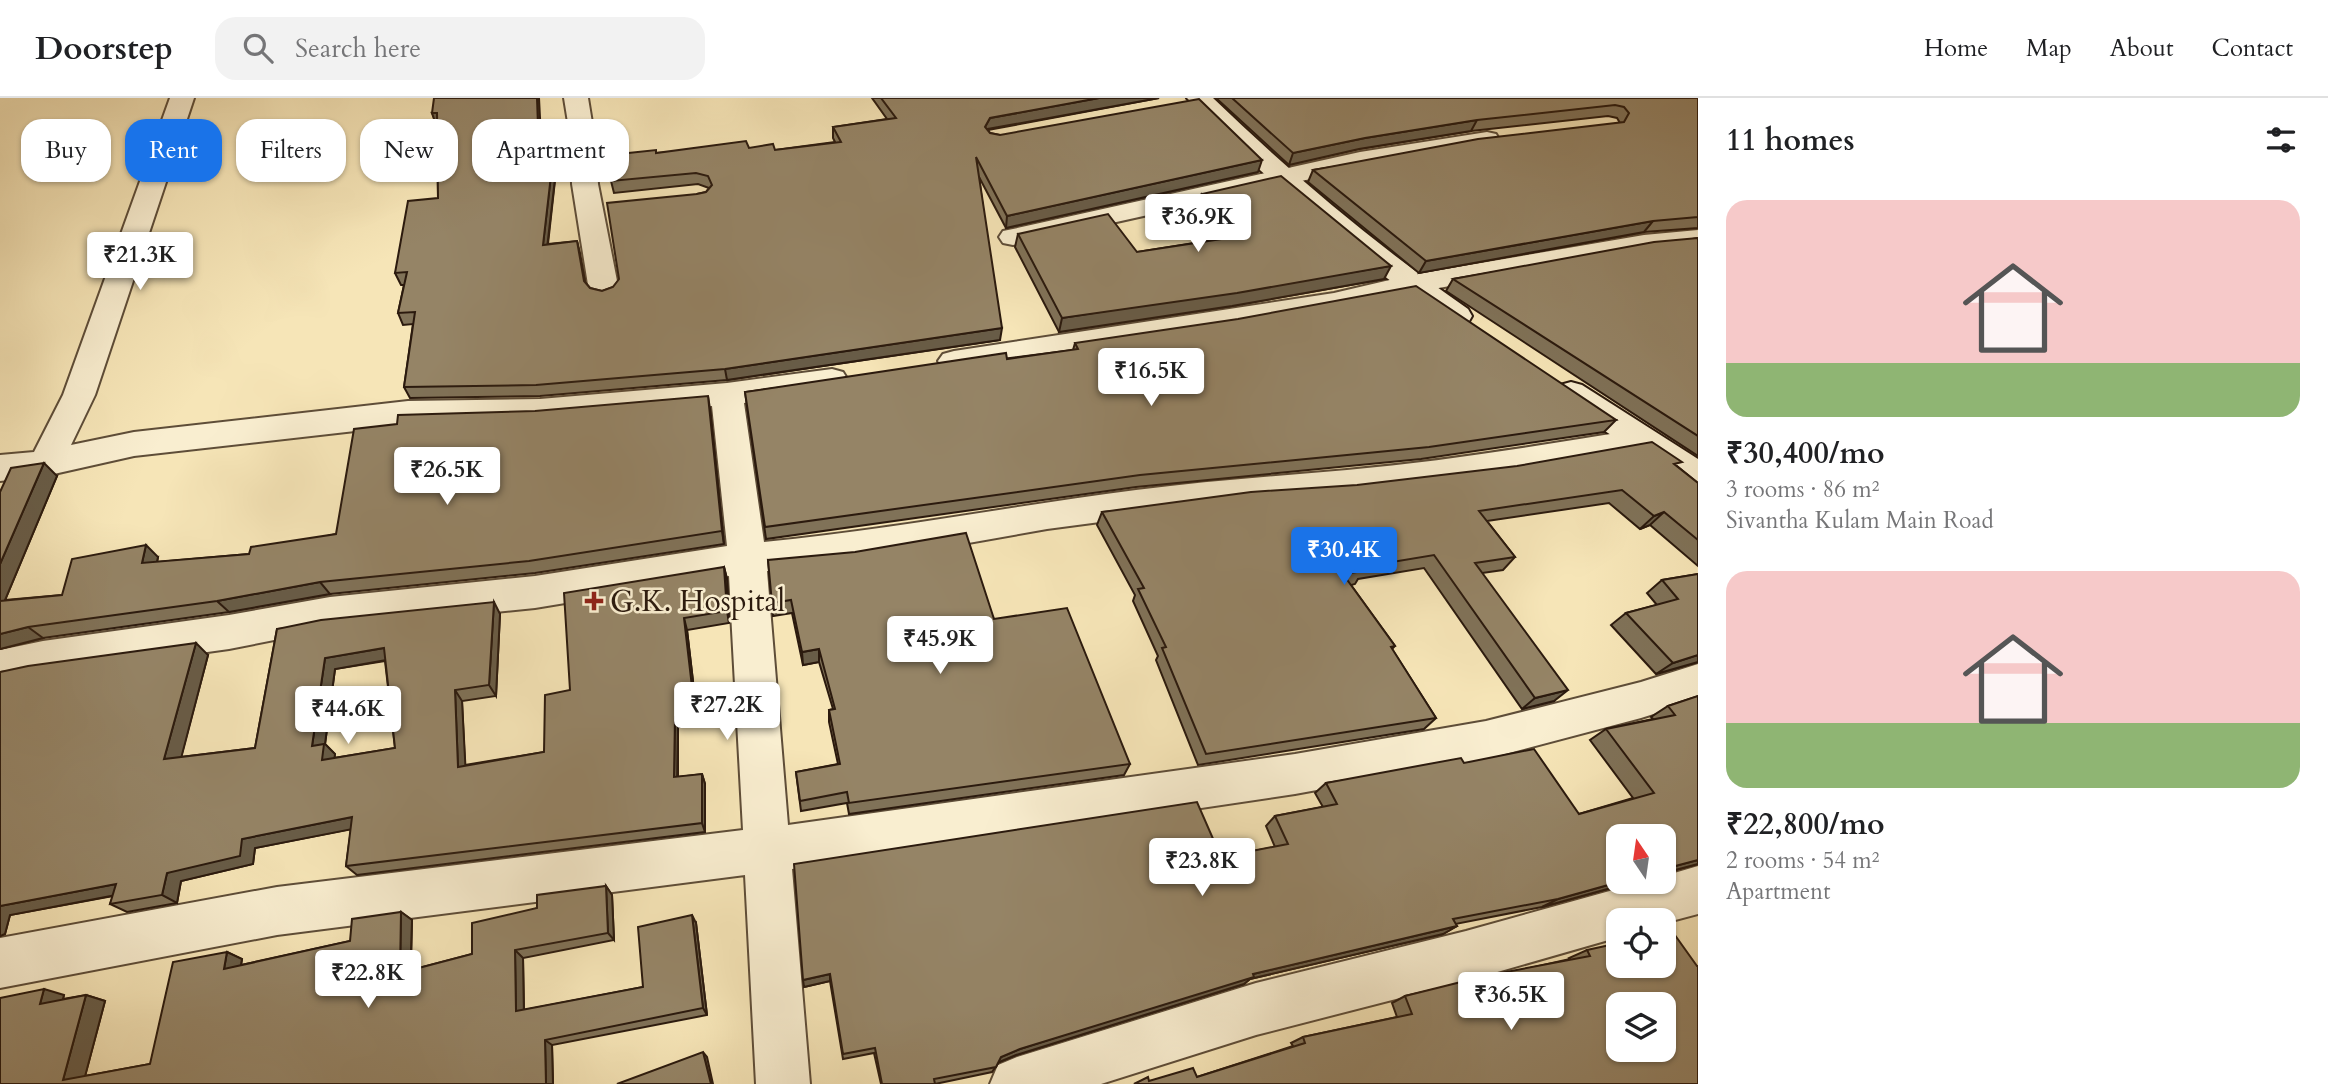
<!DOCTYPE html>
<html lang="en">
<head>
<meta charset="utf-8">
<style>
	:root { --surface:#fff; --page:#f2f2f2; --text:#202124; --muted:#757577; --line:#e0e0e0; --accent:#1a73e8 }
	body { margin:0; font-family:Cardo,serif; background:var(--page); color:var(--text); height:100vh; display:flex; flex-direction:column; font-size:26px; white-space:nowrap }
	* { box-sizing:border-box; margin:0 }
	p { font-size:23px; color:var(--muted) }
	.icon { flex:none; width:38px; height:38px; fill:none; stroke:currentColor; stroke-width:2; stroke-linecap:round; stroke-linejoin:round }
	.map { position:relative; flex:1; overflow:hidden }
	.details { display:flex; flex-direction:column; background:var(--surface); width:630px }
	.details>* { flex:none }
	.top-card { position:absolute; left:21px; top:21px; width:665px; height:63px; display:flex; gap:14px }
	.needle { width:46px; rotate:347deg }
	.fabs { position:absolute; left:1606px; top:726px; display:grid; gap:14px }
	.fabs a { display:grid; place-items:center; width:70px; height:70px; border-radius:14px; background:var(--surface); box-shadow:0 2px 5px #0004; font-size:35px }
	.price { position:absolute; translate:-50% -60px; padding:0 16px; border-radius:7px; background:#fff; color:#222; font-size:23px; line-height:46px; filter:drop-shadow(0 2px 4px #0008) }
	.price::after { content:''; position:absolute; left:50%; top:42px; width:21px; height:16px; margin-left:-10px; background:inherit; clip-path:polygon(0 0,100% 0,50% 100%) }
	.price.current { background:var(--accent); color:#fff }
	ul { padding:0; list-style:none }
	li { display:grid; align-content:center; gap:14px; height:371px; padding:0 28px }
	li span { display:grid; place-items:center; height:217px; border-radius:21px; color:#555 }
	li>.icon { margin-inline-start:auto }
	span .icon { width:126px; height:126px; fill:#fffc; stroke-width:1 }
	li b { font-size:30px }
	h2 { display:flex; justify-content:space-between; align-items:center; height:84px; padding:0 28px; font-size:30px }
	.tag { padding:0 24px; border-radius:21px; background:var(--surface); box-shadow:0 2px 5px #0004; font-size:24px; line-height:63px }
	.tag.current { background:var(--accent); color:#fff }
	header { display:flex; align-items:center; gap:42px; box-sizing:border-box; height:98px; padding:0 35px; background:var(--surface); border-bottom:2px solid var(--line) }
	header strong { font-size:33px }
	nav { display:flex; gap:38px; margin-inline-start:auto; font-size:24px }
	.search { width:490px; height:63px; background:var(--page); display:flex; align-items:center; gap:18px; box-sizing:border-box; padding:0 24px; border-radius:21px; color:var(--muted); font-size:26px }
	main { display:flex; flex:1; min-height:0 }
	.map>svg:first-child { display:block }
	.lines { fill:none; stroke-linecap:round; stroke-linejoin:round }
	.street-casing { stroke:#5e4d38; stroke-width:4 }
	.secondary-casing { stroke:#2b1a0e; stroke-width:4 }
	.street { fill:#f9eed0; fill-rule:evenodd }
	.secondary { fill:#f9eed0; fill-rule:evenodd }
	.wall { fill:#807258; stroke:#2b1a0e; stroke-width:2; fill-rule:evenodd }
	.shaded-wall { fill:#685c47; stroke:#2b1a0e; stroke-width:2 }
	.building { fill:#958466; stroke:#2b1a0e; stroke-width:2; fill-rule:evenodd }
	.poi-dot { fill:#8f2418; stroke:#f9eed0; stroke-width:2.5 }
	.labels { text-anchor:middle; stroke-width:5; stroke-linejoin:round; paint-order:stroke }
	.poi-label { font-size:30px; fill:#2b1a0e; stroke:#f9eed0; text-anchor:start }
</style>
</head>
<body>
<header>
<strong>Doorstep</strong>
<div class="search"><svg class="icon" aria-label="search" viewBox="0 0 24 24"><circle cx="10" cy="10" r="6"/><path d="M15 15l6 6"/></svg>Search here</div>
<nav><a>Home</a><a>Map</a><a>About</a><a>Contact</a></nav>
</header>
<main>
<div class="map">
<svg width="1698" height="986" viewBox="0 0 1698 986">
	<rect width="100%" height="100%" fill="#f6e5b7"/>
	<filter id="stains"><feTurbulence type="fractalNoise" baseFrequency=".00286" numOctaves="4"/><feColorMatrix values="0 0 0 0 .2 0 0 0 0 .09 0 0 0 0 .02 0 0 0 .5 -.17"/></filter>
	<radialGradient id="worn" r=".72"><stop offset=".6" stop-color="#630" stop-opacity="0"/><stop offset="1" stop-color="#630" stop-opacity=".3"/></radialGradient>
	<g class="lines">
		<defs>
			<g id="street">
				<path d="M170,0h24l-99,297 -24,50 63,-13 274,-31 132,-2 187,-16 105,-14 11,3 5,8 -5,8 -99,15 20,139c125,-12 248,-36 372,-52 71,-9 141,-14 211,-20 99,-9 196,-25 294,-41l12,3 5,9 -5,9 -12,3 -136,24 -157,19 -104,7 -197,26 -192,34 -88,8 21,254 507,-71 191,-33 155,-39 57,-18v36l-57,18 -155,41 -191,35 -503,75 18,215h-54l-11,-209 -468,60 -277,53v-50l277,-51 466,-57 -14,-254 -194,32 -205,21 -101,20 -186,26 -43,9v-34l43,-9 186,-26 101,-18 205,-21 192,-30 -15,-140 -172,15 -132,4 -274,31 -89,20 -45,5v-26l34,-3 29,-57z"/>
				<polygon points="564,0 588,0 595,43 598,86 619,193 614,199 604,202 594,199 589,193 572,86 571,43"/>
				<polygon points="1487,34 1496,36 1499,41 1496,46 1360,70 1013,147 1003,145 999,139 1003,133 1013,131 1360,54"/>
				<polygon points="1698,132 1698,148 1644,153 1411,195 1334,213 954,273 943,270 938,263 943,256 954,253 1334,195 1411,177 1644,137"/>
				<polygon points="1698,768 1698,816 1664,825 1664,822 1619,822 1619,839 1466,883 1256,937 1101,986 990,986 998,967 1017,959 1256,885 1466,833 1642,784 1664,784 1664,778"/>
			</g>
			<g id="secondary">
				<path d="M1187,0h26c80,77 164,148 255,211l4,7 -4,7 -11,3 -11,-3 -67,-51 -65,-54 -63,-56z"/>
				<polygon points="1571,284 1582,287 1698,361 1698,391 1686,387 1560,303 1555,295 1560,287"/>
			</g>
		</defs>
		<use href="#street" class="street-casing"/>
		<use href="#secondary" class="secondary-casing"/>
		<use href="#street" class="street"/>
		<use href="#secondary" class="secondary"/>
	</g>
	<g class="wall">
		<polygon points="872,0 1159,0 988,32 990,35 1000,37 1258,74 1006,130 979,79 1000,242 727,282 540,298 410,300 404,289 413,226 403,227 398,215 404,187 401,187 395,175 438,100 437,27 432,15 540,27 560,37 548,146 577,143 585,184 590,190 602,193 613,189 697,96 706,94 709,90 698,86 614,95 611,83 656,55 749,50 775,52 835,44 833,40 833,29 887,21"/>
		<polygon points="1216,0 1698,0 1698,130 1644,134 1419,175 1308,84 1313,72 1620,25 1617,20 1608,18 1471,33 1359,51 1289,67"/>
		<polygon points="1202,96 1384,181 1232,208 1059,234 1015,149 1018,136 1137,154 1226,140 1198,109"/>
		<polygon points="1698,140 1698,358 1446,193 1453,181"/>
		<polygon points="1075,245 1616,322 1604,334 1421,361 1136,389 766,441 745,294 1073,252"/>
		<polygon points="710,311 724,446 535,475 330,496 229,514 43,540 0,551 0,394 57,378 5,502 62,497 158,459 157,464 249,456 336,436"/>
		<polygon points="1677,368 1698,385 1698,468 1650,427 1640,431 1609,405 1487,423 1515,459 1503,472 1482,475 1554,603 1522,611 1424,470 1358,481 1355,486 1351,487 1395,548 1392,551 1436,620 1424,631 1198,667 1156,562 1158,558 1133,503 1135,497 1097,427 1102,414"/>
		<polygon points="768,462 994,521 1130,666 1124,677 849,716 847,705 801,713 796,674 838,666 829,624 829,612 833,611 819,564 803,567 792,515 773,518"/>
		<path d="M724,469l3,12 2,44 -42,7 11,94 -20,3v50l24,-3 3,10v48l-348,43 -11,-9 5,-37 -96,19 -2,16 -72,17 -4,22 -50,9 -17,-8 3,-8 -103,19 -5,19 -5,2v-264l208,-17 -27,102 74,-9 22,-119 223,-15 -4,82 -34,5 3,64 79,-13 26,-62zM385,563l10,87 -61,10 1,-4 -10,-10 10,-75z"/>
		<polygon points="1698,476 1698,564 1656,576 1611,527 1626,515 1657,507 1647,495 1662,482"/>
		<polygon points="1698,598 1698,766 1664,775 1664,738 1619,784 1633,784 1542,809 1455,826 1457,828 1443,836 1250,881 1244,886 1016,957 999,964 992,974 935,986 881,986 874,955 843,961 830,883 804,889 1221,759 1275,749 1266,728 1275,718 1323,709 1315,695 1326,685 1464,665 1579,716 1633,700 1590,642 1606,631 1653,621 1651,619 1668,608"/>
		<polygon points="606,788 612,797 614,842 523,860 524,912 643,889 696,825 707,917 552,947 553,986 0,986 64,897 63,901 86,897 105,903 85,978 150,966 227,854 242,861 241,867 350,843 401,814 412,822 411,872 472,856 537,810"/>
		<polygon points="1587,852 1697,868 1698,986 1149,983 1197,979 1293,948 1291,945 1303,939 1397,919 1392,905 1405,898 1570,861 1569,860"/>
	</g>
	<g class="shaded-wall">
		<polygon points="537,0 539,0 541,39 538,28"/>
		<polygon points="1099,0 1159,0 988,31 984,40 985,29 990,20"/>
		<polygon points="432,15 437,15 441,26 436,27"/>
		<polygon points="1477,22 1471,33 1359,51 1289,67 1293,55 1365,40"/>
		<polygon points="557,25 560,37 546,159 543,147"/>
		<polygon points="1262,62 1258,74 1006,130 1007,118"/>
		<polygon points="1653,123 1644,134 1419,175 1426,163"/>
		<polygon points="577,143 580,155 587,195 584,183"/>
		<polygon points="1391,168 1384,181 1232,208 1059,234 1062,220"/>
		<polygon points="1002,230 1000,242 727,282 725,271"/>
		<polygon points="708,298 710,311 724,446 722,433"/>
		<polygon points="44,365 57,378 0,514 0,466"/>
		<polygon points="1664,414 1650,427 1640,431 1654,418"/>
		<polygon points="146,447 158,459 154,478 142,465"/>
		<polygon points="724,469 727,481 729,525 727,513"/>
		<polygon points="320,484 330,496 229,514 217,503"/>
		<polygon points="494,504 500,516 496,598 489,587"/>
		<polygon points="684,520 687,532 698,626 678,629 677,689 674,679 675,619"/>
		<polygon points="28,529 43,540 0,551 0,536"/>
		<polygon points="196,545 208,557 178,672 164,661"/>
		<polygon points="384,550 392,561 335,571 325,646 335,656 333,672 322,662 312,648 325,560"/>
		<polygon points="819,551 819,564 803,567 802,554"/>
		<polygon points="1698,557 1698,564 1656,576 1673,565"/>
		<polygon points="455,592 462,603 466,679 458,669"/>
		<polygon points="1568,592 1554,603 1522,611 1535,600"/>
		<polygon points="702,676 705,686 705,734 702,725"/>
		<polygon points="352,719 363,729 255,750 253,766 181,783 177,805 162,797 167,775 242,741"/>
		<polygon points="1698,762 1698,766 1664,775 1664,771"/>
		<polygon points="1619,784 1633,784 1542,809 1558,801"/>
		<polygon points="116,786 132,794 10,817 5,836 0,838 0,808"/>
		<polygon points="606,788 612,797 614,842 608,835"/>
		<polygon points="401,814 412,822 410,882 400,875"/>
		<polygon points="692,817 696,825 707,917 703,910"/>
		<polygon points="1457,828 1443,836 1250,881 1244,886 1016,957 997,965 1001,959 1020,951 1253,876"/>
		<polygon points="515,852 523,860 524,919 516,913"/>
		<polygon points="227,854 242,861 239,878 224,871"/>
		<polygon points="830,876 830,883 804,889 803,882"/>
		<polygon points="44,891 64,897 60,912 40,906"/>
		<polygon points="86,897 105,903 83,986 63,982"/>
		<polygon points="545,942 552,947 553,986 546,986"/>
		<polygon points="703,954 707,959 713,986 711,986"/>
	</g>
	<g class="building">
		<polygon points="434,0 537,0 538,28 557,25 543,147 577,143 584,183 590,190 602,193 613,189 619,181 607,105 697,96 706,94 712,87 708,78 696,75 611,83 610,57 656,52 656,55 746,43 749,50 773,46 775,52 841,44 833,29 896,20 881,0 1099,0 990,20 985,29 990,35 1000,37 1199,1 1262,62 1007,118 976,59 1002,230 725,271 536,287 404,289 415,214 398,215 407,174 395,175 408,103 438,100 437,15 432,15"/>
		<polygon points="1232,0 1698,0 1698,119 1653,123 1426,163 1313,72 1478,41 1624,24 1629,15 1624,9 1615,7 1477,22 1365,40 1293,55"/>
		<polygon points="1281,78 1391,168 1237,195 1062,220 1018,136 1108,116 1137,154 1241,138 1202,96"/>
		<polygon points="1698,140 1698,338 1453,181 1654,144"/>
		<polygon points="1416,188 1616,322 1429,349 1140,377 765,429 745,294 1006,255 1007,261 1078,251 1075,245 1238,221"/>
		<polygon points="708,298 722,433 529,463 320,484 217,503 28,529 0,536 0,503 62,497 72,461 146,447 142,465 249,456 251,449 336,436 354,331 397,326 398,317 535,313"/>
		<polygon points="1652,344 1682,364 1674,366 1698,385 1698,442 1664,414 1654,418 1622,392 1479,413 1515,459 1475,465 1568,592 1535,600 1434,457 1362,469 1364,473 1343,476 1395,548 1391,549 1436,620 1206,656 1162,550 1166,549 1138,491 1144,490 1102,414 1251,394 1357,387 1517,368"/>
		<polygon points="44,365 0,466 0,394 11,370"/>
		<polygon points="966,435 994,521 1067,510 1130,666 849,705 847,694 800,703 796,674 840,666 829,612 835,611 819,551 802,554 791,502 772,505 768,462 855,454"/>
		<path d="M724,469l3,44 -43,7 11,95 -20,4 -1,60 28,-3v49l-356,43 6,-49 -110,22 -2,17 -73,17 -5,22 -52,9 6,-20 -116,22v-234l28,-6 168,-23 -32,116 91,-11 22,-119 44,-9 173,-18 -5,83 -34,5 3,77 86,-15 1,-57 25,-5 -6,-97zM384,550l11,100 -73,12 2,-16 -12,2 13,-88z"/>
		<polygon points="1698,476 1698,557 1673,565 1626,515 1678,501 1662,482"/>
		<polygon points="1698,598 1698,762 1664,771 1664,738 1619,738 1619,784 1558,801 1453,821 1457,828 1253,876 1254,879 1020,951 1001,959 996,969 934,981 935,986 882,986 875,950 843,956 830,876 803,882 794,766 1197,704 1221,759 1288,746 1275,718 1337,706 1326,685 1461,660 1464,665 1534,651 1579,716 1654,695 1606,631 1675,617 1668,608"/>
		<polygon points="606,788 608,835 515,852 516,913 643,889 638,829 692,817 703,910 545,942 546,986 0,986 0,900 44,891 40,906 86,897 63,982 150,966 173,864 227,854 224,871 350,843 352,821 401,814 400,875 472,856 472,825 537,810 537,797"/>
		<path d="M1672,833l25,35h1v118h-564l14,-7 1,4 44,-13 4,9 108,-34 -2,-6 109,-23 -7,-18 80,-20 105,-20 -3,-6 32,-7v23h45v-34zM1619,906h45v46h-45z"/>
		<polygon points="703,954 711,986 617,986"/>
	</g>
	<path class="poi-dot" d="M590.5 492.5h7v7h7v7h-7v7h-7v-7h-7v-7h7z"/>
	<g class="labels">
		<g class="poi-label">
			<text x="610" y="513">G.K. Hospital</text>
		</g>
	</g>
	<rect width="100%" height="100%" filter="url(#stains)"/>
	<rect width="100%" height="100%" fill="url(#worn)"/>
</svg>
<div class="fabs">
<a><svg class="needle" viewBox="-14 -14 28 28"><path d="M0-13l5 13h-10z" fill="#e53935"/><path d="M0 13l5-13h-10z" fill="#757577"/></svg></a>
<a><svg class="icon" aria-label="locate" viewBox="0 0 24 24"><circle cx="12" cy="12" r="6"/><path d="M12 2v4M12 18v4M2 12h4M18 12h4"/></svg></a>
<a><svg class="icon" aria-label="layers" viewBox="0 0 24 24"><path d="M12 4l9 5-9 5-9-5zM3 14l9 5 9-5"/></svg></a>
</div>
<b class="price" style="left:1198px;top:156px">₹36.9K</b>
<b class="price" style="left:140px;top:194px">₹21.3K</b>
<b class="price" style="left:1151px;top:310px">₹16.5K</b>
<b class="price" style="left:447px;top:409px">₹26.5K</b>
<b class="price current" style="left:1344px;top:489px">₹30.4K</b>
<b class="price" style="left:940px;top:578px">₹45.9K</b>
<b class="price" style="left:727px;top:644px">₹27.2K</b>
<b class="price" style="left:348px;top:648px">₹44.6K</b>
<b class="price" style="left:1202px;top:800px">₹23.8K</b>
<b class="price" style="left:368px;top:912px">₹22.8K</b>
<b class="price" style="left:1511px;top:934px">₹36.5K</b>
<div class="top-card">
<a class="tag">Buy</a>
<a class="tag current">Rent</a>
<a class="tag">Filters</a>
<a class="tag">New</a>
<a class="tag">Apartment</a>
</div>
</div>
<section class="details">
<h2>11 homes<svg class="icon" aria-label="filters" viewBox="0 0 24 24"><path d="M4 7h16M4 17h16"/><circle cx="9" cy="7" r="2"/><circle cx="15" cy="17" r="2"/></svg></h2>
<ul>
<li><span style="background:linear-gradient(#f6c9c9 75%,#8fb573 0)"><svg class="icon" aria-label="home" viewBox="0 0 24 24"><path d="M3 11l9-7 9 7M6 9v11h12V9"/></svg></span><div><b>₹30,400/mo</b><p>3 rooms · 86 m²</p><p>Sivantha Kulam Main Road</p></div></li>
<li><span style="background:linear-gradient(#f6c9c9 70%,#8fb573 0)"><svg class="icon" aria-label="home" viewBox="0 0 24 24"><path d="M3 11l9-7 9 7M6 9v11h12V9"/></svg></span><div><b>₹22,800/mo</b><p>2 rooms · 54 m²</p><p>Apartment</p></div></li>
</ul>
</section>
</main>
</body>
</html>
